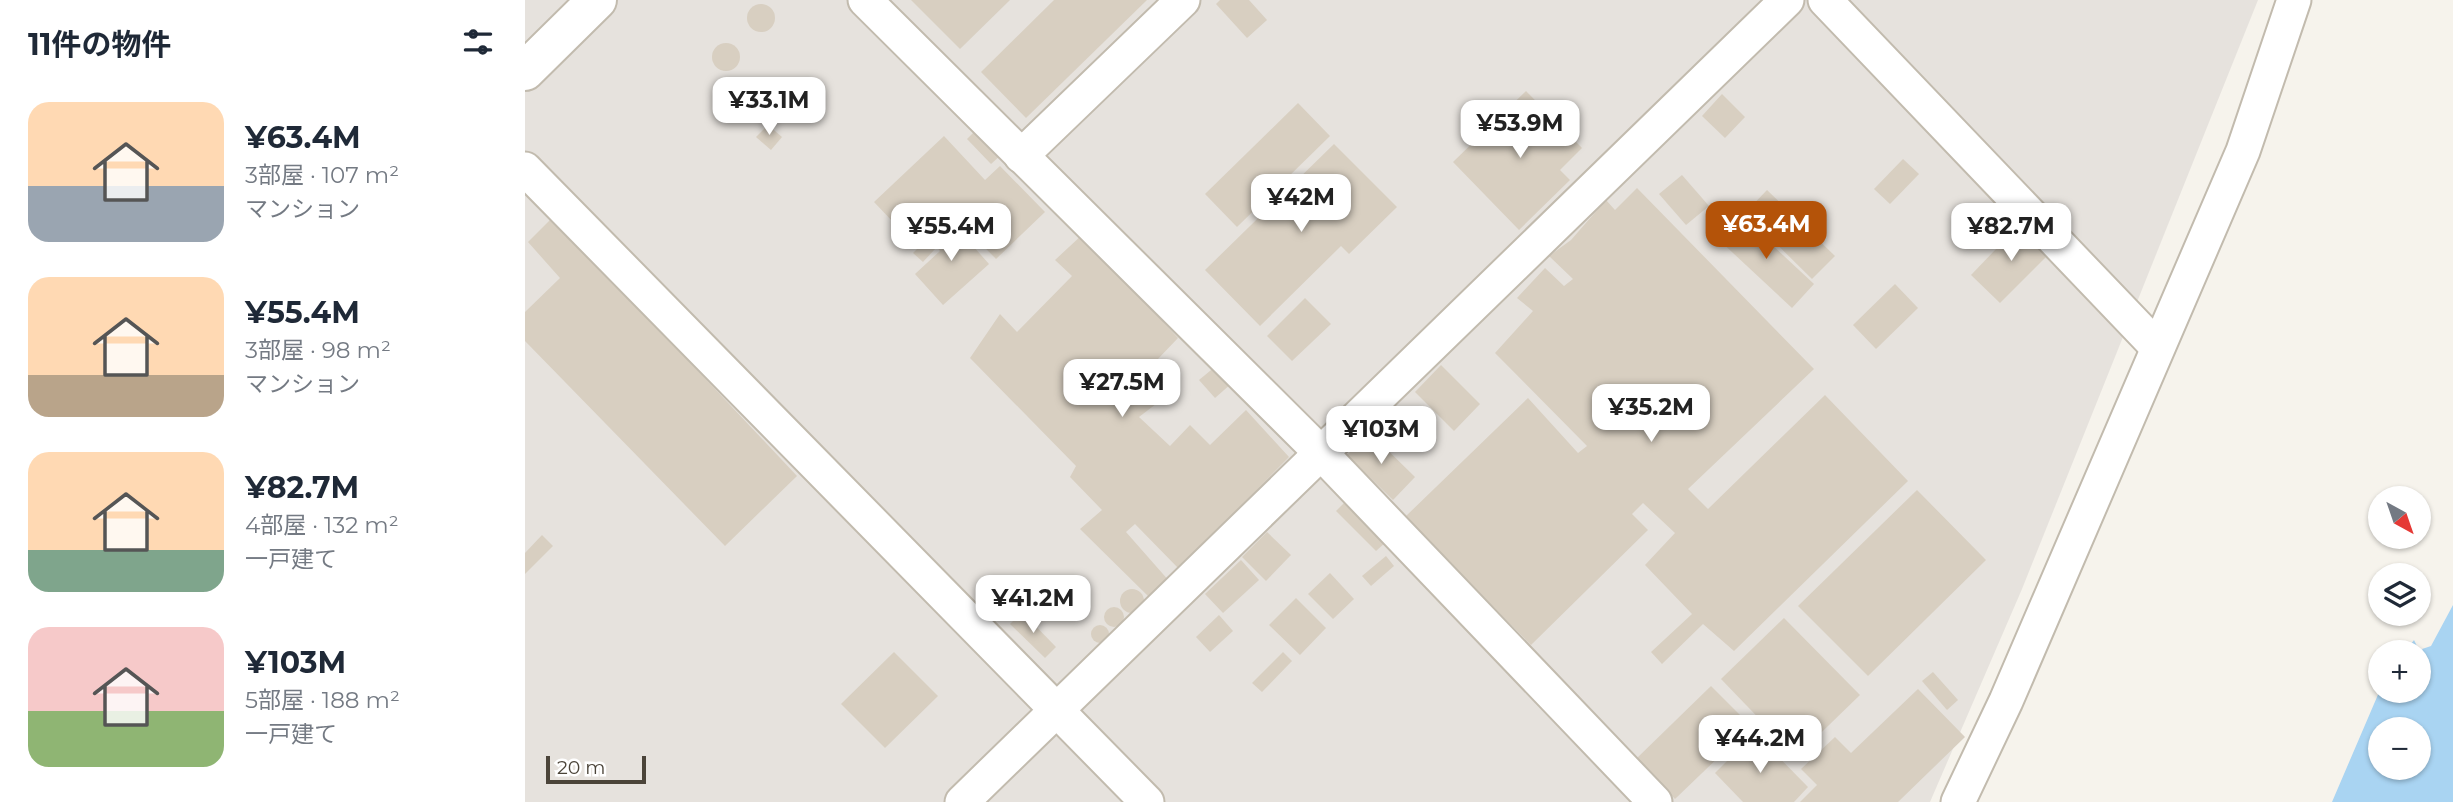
<!DOCTYPE html>
<html lang="ja">
<head>
<meta charset="utf-8">
<style>
	:root { --surface:#fff; --page:#f2f2f3; --text:#1f2937; --muted:#747a83; --accent:#b45309 }
	body { margin:0; font-family:Montserrat,"Noto Sans JP",sans-serif; background:var(--page); color:var(--text); height:100vh; display:flex; flex-direction:column; font-size:26px; white-space:nowrap }
	* { box-sizing:border-box; margin:0 }
	p { font-size:23px; color:var(--muted) }
	.icon { flex:none; width:38px; height:38px; fill:none; stroke:currentColor; stroke-width:2; stroke-linecap:round; stroke-linejoin:round }
	.map { position:relative; flex:1; overflow:hidden }
	.panel { display:flex; flex-direction:column; background:var(--surface); width:525px }
	.panel>* { flex:none }
	.needle { width:46px; rotate:140deg }
	.controls { position:absolute; left:1843px; top:486px; display:grid; gap:14px }
	.controls a { display:grid; place-items:center; width:63px; height:63px; border-radius:50%; background:var(--surface); box-shadow:0 2px 5px #0004; font-size:35px }
	.scale { position:absolute; left:21px; bottom:18px; width:100px; box-sizing:border-box; padding-left:7px; border:4px solid #4b4439; border-top:0; font-size:19px; line-height:24px; white-space:nowrap; color:#4b4439; -webkit-text-stroke:5px #fff; paint-order:stroke }
	.price { position:absolute; translate:-50% -60px; padding:0 16px; border-radius:14px; background:#fff; color:#222; font-size:23px; line-height:46px; filter:drop-shadow(0 2px 4px #0008) }
	.price::after { content:''; position:absolute; left:50%; top:42px; width:21px; height:16px; margin-left:-10px; background:inherit; clip-path:polygon(0 0,100% 0,50% 100%) }
	.price.on { background:var(--accent); color:#fff }
	ul { padding:0; list-style:none }
	li { display:flex; align-items:center; gap:21px; height:175px; padding:0 28px }
	li span { display:grid; place-items:center; flex:none; width:196px; height:140px; border-radius:21px; color:#555 }
	li>.icon { margin-inline-start:auto }
	span .icon { width:84px; height:84px; fill:#fffc; stroke-width:1 }
	li b { font-size:30px }
	h2 { display:flex; justify-content:space-between; align-items:center; height:84px; padding:0 28px; font-size:30px }
	main { display:flex; flex:1; min-height:0 }
	.map>svg:first-child { display:block }
	.industrial { fill:#e6e2dd }
	.water { fill:#a9d4f2; fill-rule:evenodd }
	.building { fill:#d8cfc1 }
	.lines { fill:none; stroke-linecap:round; stroke-linejoin:round }
	.minor-casing { stroke:#c2bbae; stroke-width:37 }
	.tertiary-casing { stroke:#c2bbae; stroke-width:42 }
	.minor { stroke:#fff; stroke-width:33 }
	.tertiary { stroke:#fff; stroke-width:38 }
</style>
</head>
<body>
<main>
<section class="panel">
<h2>11件の物件<svg class="icon" aria-label="filters" viewBox="0 0 24 24"><path d="M4 7h16M4 17h16"/><circle cx="9" cy="7" r="2"/><circle cx="15" cy="17" r="2"/></svg></h2>
<ul>
<li><span style="background:linear-gradient(#ffd9b3 60%,#9aa5b1 0)"><svg class="icon" aria-label="home" viewBox="0 0 24 24"><path d="M3 11l9-7 9 7M6 9v11h12V9"/></svg></span><div><b>¥63.4M</b><p>3部屋 · 107 m²</p><p>マンション</p></div></li>
<li><span style="background:linear-gradient(#ffd9b3 70%,#b9a48a 0)"><svg class="icon" aria-label="home" viewBox="0 0 24 24"><path d="M3 11l9-7 9 7M6 9v11h12V9"/></svg></span><div><b>¥55.4M</b><p>3部屋 · 98 m²</p><p>マンション</p></div></li>
<li><span style="background:linear-gradient(#ffd9b3 70%,#7fa58c 0)"><svg class="icon" aria-label="home" viewBox="0 0 24 24"><path d="M3 11l9-7 9 7M6 9v11h12V9"/></svg></span><div><b>¥82.7M</b><p>4部屋 · 132 m²</p><p>一戸建て</p></div></li>
<li><span style="background:linear-gradient(#f6c9c9 60%,#8fb573 0)"><svg class="icon" aria-label="home" viewBox="0 0 24 24"><path d="M3 11l9-7 9 7M6 9v11h12V9"/></svg></span><div><b>¥103M</b><p>5部屋 · 188 m²</p><p>一戸建て</p></div></li>
</ul>
</section>
<div class="map">
<svg width="1928" height="802" viewBox="0 0 1928 802">
	<rect width="100%" height="100%" fill="#f6f3ec"/>
	<polygon class="industrial" points="0,0 1733,0 1497,589 1405,802 0,802"/>
	<path class="water" d="M1928,605v197h-121l48,-112 39,1v-38h-9l-2,-5 6,-8 5,10 12,-4zM1855,730h39v38h-39z"/>
	<g class="building">
		<polygon points="386,0 485,0 435,49"/>
		<polygon points="529,0 622,0 501,118 456,72"/>
		<polygon points="695,0 724,0 742,20 722,38 691,4"/>
		<circle cx="236" cy="18" r="14"/>
		<circle cx="201" cy="57" r="14"/>
		<polygon points="1001,91 1057,148 1035,170 1045,180 994,230 928,162"/>
		<polygon points="1197,94 1220,117 1200,138 1177,116"/>
		<polygon points="773,103 805,136 712,227 680,194"/>
		<polygon points="243,125 257,137 246,150 231,137"/>
		<polygon points="452,129 477,154 466,164 442,139"/>
		<polygon points="419,136 460,180 475,166 520,212 471,259 423,210 388,243 349,202"/>
		<polygon points="809,144 872,207 824,254 816,246 735,326 680,270"/>
		<polygon points="1378,159 1394,174 1365,204 1349,189"/>
		<polygon points="1157,175 1184,206 1161,225 1134,194"/>
		<polygon points="1112,188 1289,369 1163,489 1183,509 1300,395 1383,481 1209,651 1178,624 1137,664 1126,652 1167,614 1120,565 1150,533 1118,503 1107,514 1123,530 1006,645 880,517 1003,398 1053,453 1062,446 970,353 1008,311 992,298 1020,268 1039,286 1048,279 1024,256 1046,240 1081,200 1090,210"/>
		<polygon points="1242,190 1310,256 1287,279 1220,213"/>
		<polygon points="1215,215 1289,284 1267,308 1193,239"/>
		<polygon points="28,217 272,476 200,546 0,341 0,312 35,278 3,242"/>
		<polygon points="424,219 464,264 418,305 390,274 415,251 403,237"/>
		<polygon points="1496,223 1526,252 1475,303 1446,275"/>
		<polygon points="558,234 653,338 610,383 631,404 614,417 645,446 665,425 685,445 721,410 764,457 654,569 610,524 601,532 645,582 624,597 555,529 577,510 545,477 551,466 445,358 475,314 492,332 547,276 530,260"/>
		<polygon points="400,241 410,249 398,262 388,253"/>
		<polygon points="1370,284 1393,308 1351,349 1328,325"/>
		<polygon points="780,298 806,324 767,361 742,336"/>
		<polygon points="916,365 955,404 929,431 890,392"/>
		<polygon points="691,366 707,383 690,398 674,380"/>
		<polygon points="844,432 890,477 868,500 822,455"/>
		<polygon points="1392,490 1461,560 1343,676 1273,606"/>
		<polygon points="822,500 862,541 851,551 811,511"/>
		<polygon points="742,532 766,555 741,581 717,557"/>
		<polygon points="17,535 28,546 0,574 0,553"/>
		<polygon points="861,556 869,566 846,586 837,576"/>
		<polygon points="716,560 734,580 698,613 680,594"/>
		<polygon points="805,573 829,599 808,619 783,594"/>
		<circle cx="475" cy="596" r="18"/>
		<circle cx="607" cy="601" r="12"/>
		<polygon points="771,598 801,628 775,655 744,625"/>
		<circle cx="589" cy="617" r="10"/>
		<polygon points="497,612 531,647 520,658 485,624"/>
		<polygon points="694,615 708,631 685,652 671,637"/>
		<polygon points="1259,618 1335,695 1271,757 1196,679"/>
		<circle cx="575" cy="634" r="9"/>
		<polygon points="369,652 413,696 360,748 316,704"/>
		<polygon points="758,652 767,661 737,692 727,683"/>
		<polygon points="1408,672 1433,700 1422,710 1397,681"/>
		<polygon points="1186,686 1226,726 1150,799 1111,759"/>
		<polygon points="1393,689 1440,737 1373,802 1275,802 1292,785 1276,769 1310,737 1326,753"/>
		<polygon points="1230,733 1283,787 1269,802 1218,802 1190,773"/>
	</g>
	<g class="lines">
		<defs>
			<g id="minor">
				<polyline points="340,0 796,453 1130,802"/>
				<polyline points="1300,0 1632,347"/>
				<polyline points="496,156 658,0"/>
				<polyline points="0,169 622,802"/>
				<polyline points="437,802 1262,0"/>
				<polyline points="1433,802 1481,701 1718,151 1769,0"/>
			</g>
			<polyline id="tertiary" points="0,71 72,0"/>
		</defs>
		<use href="#minor" class="minor-casing"/>
		<use href="#tertiary" class="tertiary-casing"/>
		<use href="#minor" class="minor"/>
		<use href="#tertiary" class="tertiary"/>
	</g>
</svg>
<div class="controls">
<a><svg class="needle" viewBox="-14 -14 28 28"><path d="M0-13l5 13h-10z" fill="#e53935"/><path d="M0 13l5-13h-10z" fill="#747a83"/></svg></a>
<a><svg class="icon" aria-label="layers" viewBox="0 0 24 24"><path d="M12 4l9 5-9 5-9-5zM3 14l9 5 9-5"/></svg></a>
<a>+</a>
<a>−</a>
</div>
<div class="scale">20 m</div>
<b class="price" style="left:244px;top:137px">¥33.1M</b>
<b class="price" style="left:995px;top:160px">¥53.9M</b>
<b class="price" style="left:776px;top:234px">¥42M</b>
<b class="price on" style="left:1241px;top:261px">¥63.4M</b>
<b class="price" style="left:426px;top:263px">¥55.4M</b>
<b class="price" style="left:1486px;top:263px">¥82.7M</b>
<b class="price" style="left:597px;top:419px">¥27.5M</b>
<b class="price" style="left:1126px;top:444px">¥35.2M</b>
<b class="price" style="left:856px;top:466px">¥103M</b>
<b class="price" style="left:508px;top:635px">¥41.2M</b>
<b class="price" style="left:1235px;top:775px">¥44.2M</b>
</div>
</main>
</body>
</html>
